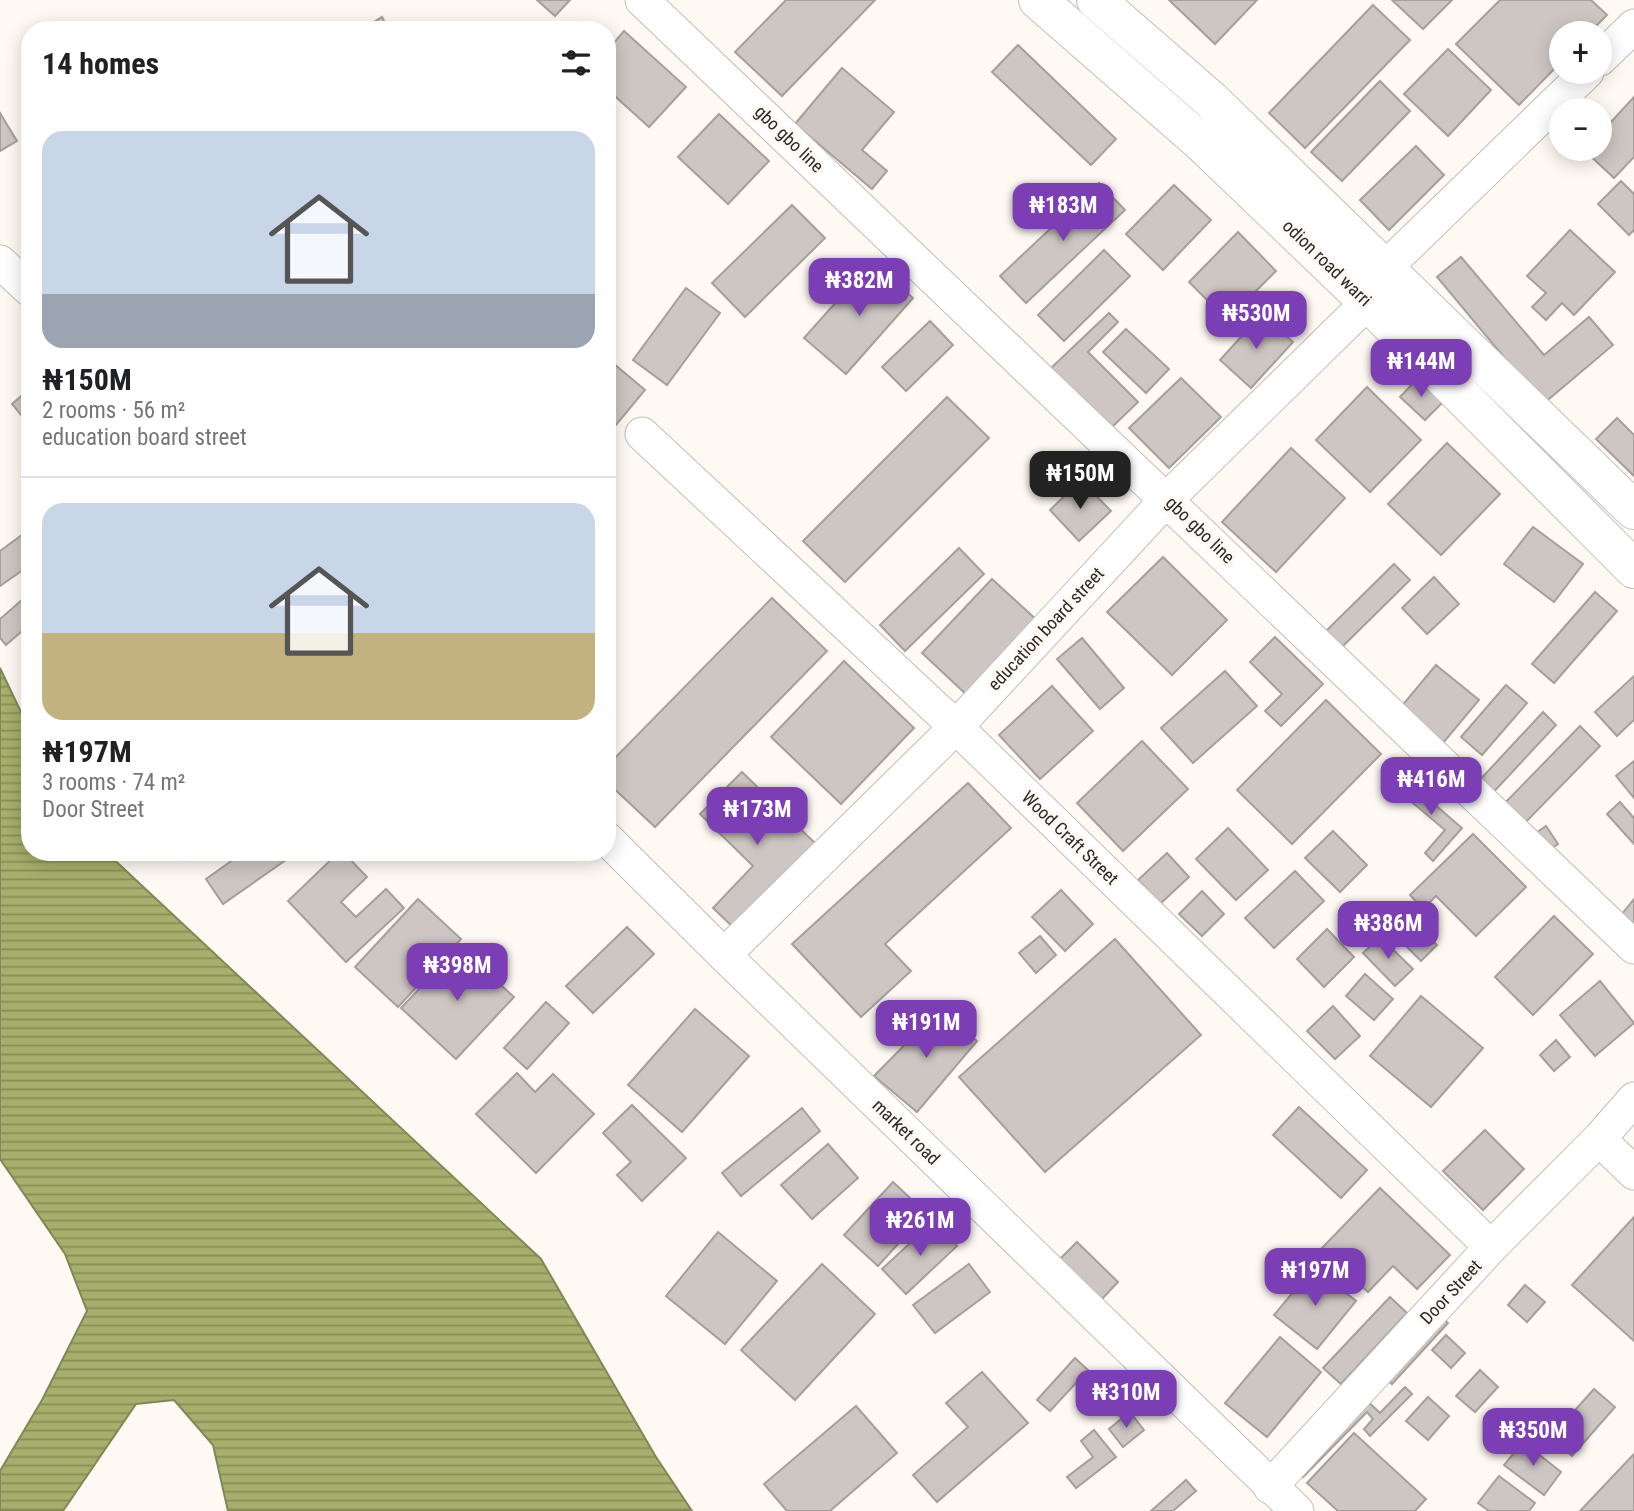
<!DOCTYPE html>
<html lang="en">
<head>
<meta charset="utf-8">
<style>
	:root { --surface:#fff; --page:#f6f6f6; --text:#202124; --muted:#757577; --line:#e0e0e0; --accent:#7c3eb4 }
	body { margin:0; font-family:"Roboto Condensed",sans-serif; background:var(--page); color:var(--text); height:100vh; display:flex; flex-direction:column; font-size:26px; white-space:nowrap }
	* { box-sizing:border-box; margin:0 }
	p { font-size:23px; color:var(--muted) }
	.icon { flex:none; width:38px; height:38px; fill:none; stroke:currentColor; stroke-width:2; stroke-linecap:round; stroke-linejoin:round }
	.map { position:relative; flex:1; overflow:hidden }
	.side { position:absolute; left:21px; top:21px; width:595px; height:840px; display:flex; flex-direction:column; background:var(--surface); border-radius:28px; box-shadow:0 4px 18px #0003 }
	.side>* { flex:none }
	.tools { position:absolute; left:1549px; top:21px; display:grid; gap:14px }
	.tools a { display:grid; place-items:center; width:63px; height:63px; border-radius:50%; background:var(--surface); box-shadow:0 4px 18px #0003; font-size:35px }
	.price { position:absolute; translate:-50% -60px; padding:0 16px; border-radius:14px; background:var(--accent); color:#fff; font-size:23px; line-height:46px; filter:drop-shadow(0 2px 4px #0008) }
	.price::after { content:''; position:absolute; left:50%; top:42px; width:21px; height:16px; margin-left:-10px; background:inherit; clip-path:polygon(0 0,100% 0,50% 100%) }
	.price.active { background:#222; color:#fff }
	ul { padding:0; list-style:none }
	li { display:grid; align-content:center; gap:14px; height:371px; padding:0 21px }
	li+li { border-top:2px solid var(--line) }
	li span { display:grid; place-items:center; height:217px; border-radius:21px; color:#555 }
	li>.icon { margin-inline-start:auto }
	span .icon { width:126px; height:126px; fill:#fffc; stroke-width:1 }
	li b { font-size:30px }
	h2 { display:flex; justify-content:space-between; align-items:center; height:84px; padding:0 21px; font-size:30px }
	.map>svg:first-child { display:block }
	.water { fill:url(#water-rules); stroke:#818757; stroke-width:2 }
	.building { fill:#cec6c3; stroke:#a69f9c; stroke-width:2 }
	.lines { fill:none; stroke-linecap:round; stroke-linejoin:round }
	.minor-casing { stroke:#c3beb8; stroke-width:35 }
	.major-casing { stroke:#c3beb8; stroke-width:40 }
	.minor { stroke:#fff; stroke-width:33 }
	.major { stroke:#fff; stroke-width:38 }
	.labels { text-anchor:middle; stroke-width:7; stroke-linejoin:round; paint-order:stroke }
	.street-label { font-size:18px; fill:#2b2927; stroke:#fff9f3 }
</style>
</head>
<body>
<div class="map">
<svg width="1634" height="1511" viewBox="0 0 1634 1511">
	<defs>
		<pattern id="water-rules" width="6" height="5" patternUnits="userSpaceOnUse" patternTransform="scale(1.75)"><rect width="6" height="5" fill="#a6af6b"/><path d="M0 2.5h6" fill="none" stroke="#878e58"/></pattern>
	</defs>
	<rect width="100%" height="100%" fill="#fff9f3"/>
	<polygon class="water" points="0,668 30,731 30,852 106,852 541,1259 656,1457 692,1511 228,1511 213,1445 174,1400 136,1404 63,1511 0,1511 0,1471 42,1400 87,1311 65,1254 0,1159"/>
	<g class="building">
		<polygon points="537,0 570,0 555,16"/>
		<polygon points="786,0 875,0 782,96 735,52"/>
		<polygon points="1169,0 1257,0 1215,44"/>
		<polygon points="1392,0 1452,0 1423,29"/>
		<polygon points="1500,0 1591,0 1607,15 1589,33 1561,33 1561,62 1519,105 1456,44"/>
		<polygon points="1373,5 1410,40 1305,148 1269,113"/>
		<polygon points="382,17 389,30 361,30"/>
		<polygon points="624,31 686,87 649,127 607,89 607,51"/>
		<polygon points="1018,45 1116,139 1091,165 992,72"/>
		<polygon points="1448,49 1491,90 1448,136 1404,94"/>
		<polygon points="842,68 894,112 862,150 887,171 872,189 795,124"/>
		<polygon points="1380,81 1410,111 1342,181 1311,152"/>
		<polygon points="1634,97 1634,157 1614,178 1584,150 1600,149 1600,134"/>
		<polygon points="0,113 17,141 0,151"/>
		<polygon points="719,114 769,161 728,204 678,157"/>
		<polygon points="1416,146 1444,175 1389,230 1360,200"/>
		<polygon points="1621,181 1634,194 1634,230 1629,235 1598,204"/>
		<polygon points="1099,183 1125,210 1026,303 1000,276"/>
		<polygon points="1174,185 1211,220 1163,270 1126,234"/>
		<polygon points="792,205 825,238 745,317 712,283"/>
		<polygon points="1570,230 1615,272 1574,315 1562,303 1546,320 1532,307 1546,293 1527,276"/>
		<polygon points="1238,232 1276,271 1227,320 1189,282"/>
		<polygon points="1104,250 1130,276 1064,341 1038,315"/>
		<polygon points="1461,257 1544,355 1589,317 1613,345 1543,404 1437,277"/>
		<polygon points="872,262 913,298 846,374 804,338"/>
		<polygon points="686,288 720,313 667,385 633,360"/>
		<polygon points="1109,313 1118,322 1088,352 1138,402 1109,430 1050,369"/>
		<polygon points="1262,314 1293,342 1251,388 1220,360"/>
		<polygon points="930,321 953,345 906,391 882,367"/>
		<polygon points="1126,329 1169,369 1146,393 1103,352"/>
		<polygon points="607,358 645,390 616,425 607,419"/>
		<polygon points="1181,378 1221,417 1169,468 1129,428"/>
		<polygon points="1418,378 1443,402 1425,420 1400,397"/>
		<polygon points="1367,387 1421,440 1370,492 1316,440"/>
		<polygon points="25,393 30,399 30,426 12,404"/>
		<polygon points="947,397 989,438 845,582 803,541"/>
		<polygon points="1617,418 1634,435 1634,476 1596,439"/>
		<polygon points="1447,443 1500,494 1441,555 1388,504"/>
		<polygon points="1291,448 1345,498 1276,572 1222,522"/>
		<polygon points="1081,480 1111,511 1079,541 1050,510"/>
		<polygon points="1533,527 1583,564 1554,602 1504,564"/>
		<polygon points="30,529 30,565 0,586 0,551"/>
		<polygon points="959,548 984,574 905,651 880,625"/>
		<polygon points="1163,557 1227,620 1172,675 1107,612"/>
		<polygon points="1394,564 1410,580 1341,648 1325,632"/>
		<polygon points="1434,577 1459,604 1427,634 1402,608"/>
		<polygon points="992,579 1039,622 969,697 922,653"/>
		<polygon points="1595,592 1617,611 1554,683 1532,664"/>
		<polygon points="30,593 30,624 6,645 0,638 0,619"/>
		<polygon points="772,598 827,651 655,827 607,782 607,766"/>
		<polygon points="1275,637 1323,684 1281,726 1265,711 1282,694 1250,662"/>
		<polygon points="1082,638 1124,688 1100,709 1057,659"/>
		<polygon points="30,639 30,654 22,645"/>
		<polygon points="844,661 914,728 841,804 771,737"/>
		<polygon points="1436,665 1479,700 1443,743 1400,708"/>
		<polygon points="1225,671 1257,706 1193,763 1161,728"/>
		<polygon points="1634,676 1634,720 1617,736 1595,712"/>
		<polygon points="1506,685 1527,703 1482,755 1461,737"/>
		<polygon points="1052,686 1093,731 1040,779 999,735"/>
		<polygon points="1326,700 1381,754 1292,844 1237,790"/>
		<polygon points="1543,712 1556,725 1489,797 1476,784"/>
		<polygon points="1580,726 1600,746 1521,827 1500,808"/>
		<polygon points="1142,741 1188,789 1123,851 1077,803"/>
		<polygon points="1634,761 1634,798 1616,776"/>
		<polygon points="742,772 820,848 737,931 713,908 753,866 700,814"/>
		<polygon points="1403,777 1462,828 1433,861 1425,853 1445,830 1394,787"/>
		<polygon points="968,783 1011,828 885,944 911,971 861,1017 792,944"/>
		<polygon points="1620,802 1634,818 1634,844 1607,814"/>
		<polygon points="1546,826 1558,844 1542,855 1529,838"/>
		<polygon points="1228,828 1268,870 1236,900 1196,859"/>
		<polygon points="1333,831 1367,865 1340,892 1305,858"/>
		<polygon points="1473,834 1526,887 1476,936 1436,896 1423,909 1410,895"/>
		<polygon points="181,852 197,852 188,860"/>
		<polygon points="244,852 296,853 223,904 206,879"/>
		<polygon points="339,852 343,852 367,877 341,902 356,917 386,889 404,908 346,962 288,901"/>
		<polygon points="1167,853 1189,877 1160,904 1138,880"/>
		<polygon points="1295,871 1324,901 1274,948 1245,918"/>
		<polygon points="1061,890 1093,924 1065,951 1032,917"/>
		<polygon points="1202,891 1224,914 1202,936 1179,914"/>
		<polygon points="418,899 461,939 398,1007 355,967"/>
		<polygon points="1634,899 1634,926 1621,915"/>
		<polygon points="1400,909 1437,945 1421,961 1384,924"/>
		<polygon points="1554,916 1593,954 1533,1015 1495,977"/>
		<polygon points="627,927 654,954 593,1013 566,986"/>
		<polygon points="1327,929 1354,957 1324,987 1297,959"/>
		<polygon points="1040,936 1056,955 1036,973 1019,953"/>
		<polygon points="1380,937 1413,969 1395,986 1363,953"/>
		<polygon points="1115,939 1201,1035 1045,1172 959,1077"/>
		<polygon points="459,947 514,997 456,1059 401,1008"/>
		<polygon points="1365,974 1393,999 1374,1020 1346,996"/>
		<polygon points="1600,981 1634,1023 1595,1056 1560,1015"/>
		<polygon points="1421,996 1483,1048 1431,1107 1370,1056"/>
		<polygon points="546,1002 569,1023 527,1069 504,1048"/>
		<polygon points="1333,1006 1360,1036 1335,1059 1307,1031"/>
		<polygon points="695,1009 749,1056 682,1132 628,1085"/>
		<polygon points="940,1009 977,1041 917,1112 874,1076"/>
		<polygon points="1556,1040 1570,1057 1554,1071 1540,1055"/>
		<polygon points="517,1073 535,1092 553,1074 594,1114 536,1173 476,1114"/>
		<polygon points="632,1105 686,1158 642,1201 617,1175 631,1162 603,1133"/>
		<polygon points="1299,1107 1367,1170 1341,1198 1273,1135"/>
		<polygon points="802,1108 820,1131 741,1196 722,1173"/>
		<polygon points="1485,1130 1524,1169 1483,1210 1443,1171"/>
		<polygon points="828,1144 858,1178 812,1219 781,1185"/>
		<polygon points="893,1182 926,1213 878,1266 844,1235"/>
		<polygon points="1380,1188 1450,1255 1417,1289 1393,1266 1368,1292 1322,1248"/>
		<polygon points="1634,1217 1634,1341 1572,1285"/>
		<polygon points="934,1221 957,1246 906,1294 882,1269"/>
		<polygon points="718,1232 777,1281 725,1344 666,1296"/>
		<polygon points="1077,1242 1118,1282 1100,1301 1058,1261"/>
		<polygon points="822,1264 875,1314 795,1400 741,1350"/>
		<polygon points="969,1264 990,1292 935,1333 913,1305"/>
		<polygon points="1314,1267 1356,1301 1317,1349 1274,1315"/>
		<polygon points="1525,1285 1545,1302 1527,1322 1508,1305"/>
		<polygon points="1390,1297 1407,1313 1341,1384 1323,1368"/>
		<polygon points="1440,1316 1448,1323 1392,1384 1384,1377"/>
		<polygon points="1446,1335 1465,1353 1451,1368 1432,1350"/>
		<polygon points="1280,1337 1321,1372 1267,1437 1225,1403"/>
		<polygon points="1075,1358 1088,1370 1050,1411 1037,1400"/>
		<polygon points="1480,1370 1498,1387 1475,1412 1456,1396"/>
		<polygon points="982,1372 1028,1423 937,1502 913,1475 968,1427 946,1403"/>
		<polygon points="1405,1387 1412,1394 1370,1436 1364,1429 1373,1419 1367,1412 1303,1477 1294,1469 1364,1398 1380,1413"/>
		<polygon points="1594,1389 1615,1407 1572,1456 1551,1437"/>
		<polygon points="1428,1397 1449,1416 1428,1440 1406,1421"/>
		<polygon points="856,1406 897,1453 830,1511 787,1511 764,1484"/>
		<polygon points="1130,1412 1144,1430 1123,1447 1109,1429"/>
		<polygon points="1094,1430 1116,1457 1076,1488 1067,1477 1093,1457 1081,1441"/>
		<polygon points="1354,1433 1426,1499 1415,1511 1338,1511 1307,1483"/>
		<polygon points="1523,1442 1561,1472 1544,1495 1504,1465"/>
		<polygon points="1634,1454 1634,1511 1580,1511"/>
		<polygon points="1499,1476 1535,1503 1529,1511 1489,1511 1478,1503"/>
		<polygon points="1186,1480 1196,1491 1173,1511 1151,1511"/>
	</g>
	<g class="lines">
		<defs>
			<g id="minor">
				<polyline points="642,0 1634,947"/>
				<polyline points="1600,59 1634,26"/>
				<polyline points="0,262 30,290"/>
				<polyline points="1386,267 1587,72"/>
				<polyline points="642,434 956,727 1491,1247"/>
				<polyline points="607,839 724,955 1297,1511"/>
				<polyline points="724,955 956,727 1167,499 1368,302"/>
				<polyline points="1599,1139 1634,1173"/>
				<polyline points="1270,1487 1491,1247 1599,1139 1634,1099"/>
			</g>
			<g id="major">
				<polyline points="1038,0 1203,144 1368,302 1634,569"/>
				<polyline points="1096,0 1210,99 1634,510"/>
			</g>
		</defs>
		<use href="#minor" class="minor-casing"/>
		<use href="#major" class="major-casing"/>
		<use href="#minor" class="minor"/>
		<use href="#major" class="major"/>
	</g>
	<g class="labels">
		<g class="street-label">
			<text transform="translate(789 139) rotate(44)" y="6">gbo gbo line</text>
			<text transform="translate(1327 263) rotate(44)" y="6">odion road warri</text>
			<text transform="translate(1200 530) rotate(44)" y="6">gbo gbo line</text>
			<text transform="translate(1046 629) rotate(-47)" y="6">education board street</text>
			<text transform="translate(1070 838) rotate(44)" y="6">Wood Craft Street</text>
			<text transform="translate(906 1132) rotate(44)" y="6">market road</text>
			<text transform="translate(1451 1292) rotate(-47)" y="6">Door Street</text>
		</g>
	</g>
</svg>
<div class="tools">
<a>+</a>
<a>−</a>
</div>
<b class="price" style="left:1063px;top:243px">₦183M</b>
<b class="price" style="left:859px;top:318px">₦382M</b>
<b class="price" style="left:1256px;top:351px">₦530M</b>
<b class="price" style="left:1421px;top:399px">₦144M</b>
<b class="price active" style="left:1080px;top:511px">₦150M</b>
<b class="price" style="left:1431px;top:817px">₦416M</b>
<b class="price" style="left:757px;top:847px">₦173M</b>
<b class="price" style="left:1388px;top:961px">₦386M</b>
<b class="price" style="left:457px;top:1003px">₦398M</b>
<b class="price" style="left:926px;top:1060px">₦191M</b>
<b class="price" style="left:920px;top:1258px">₦261M</b>
<b class="price" style="left:1315px;top:1308px">₦197M</b>
<b class="price" style="left:1126px;top:1430px">₦310M</b>
<b class="price" style="left:1533px;top:1468px">₦350M</b>
<section class="side">
<h2>14 homes<svg class="icon" aria-label="filters" viewBox="0 0 24 24"><path d="M4 7h16M4 17h16"/><circle cx="9" cy="7" r="2"/><circle cx="15" cy="17" r="2"/></svg></h2>
<ul>
<li><span style="background:linear-gradient(#c9d6e8 75%,#9aa5b1 0)"><svg class="icon" aria-label="home" viewBox="0 0 24 24"><path d="M3 11l9-7 9 7M6 9v11h12V9"/></svg></span><div><b>₦150M</b><p>2 rooms · 56 m²</p><p>education board street</p></div></li>
<li><span style="background:linear-gradient(#c9d6e8 60%,#c2b280 0)"><svg class="icon" aria-label="home" viewBox="0 0 24 24"><path d="M3 11l9-7 9 7M6 9v11h12V9"/></svg></span><div><b>₦197M</b><p>3 rooms · 74 m²</p><p>Door Street</p></div></li>
</ul>
</section>
</div>
</body>
</html>
